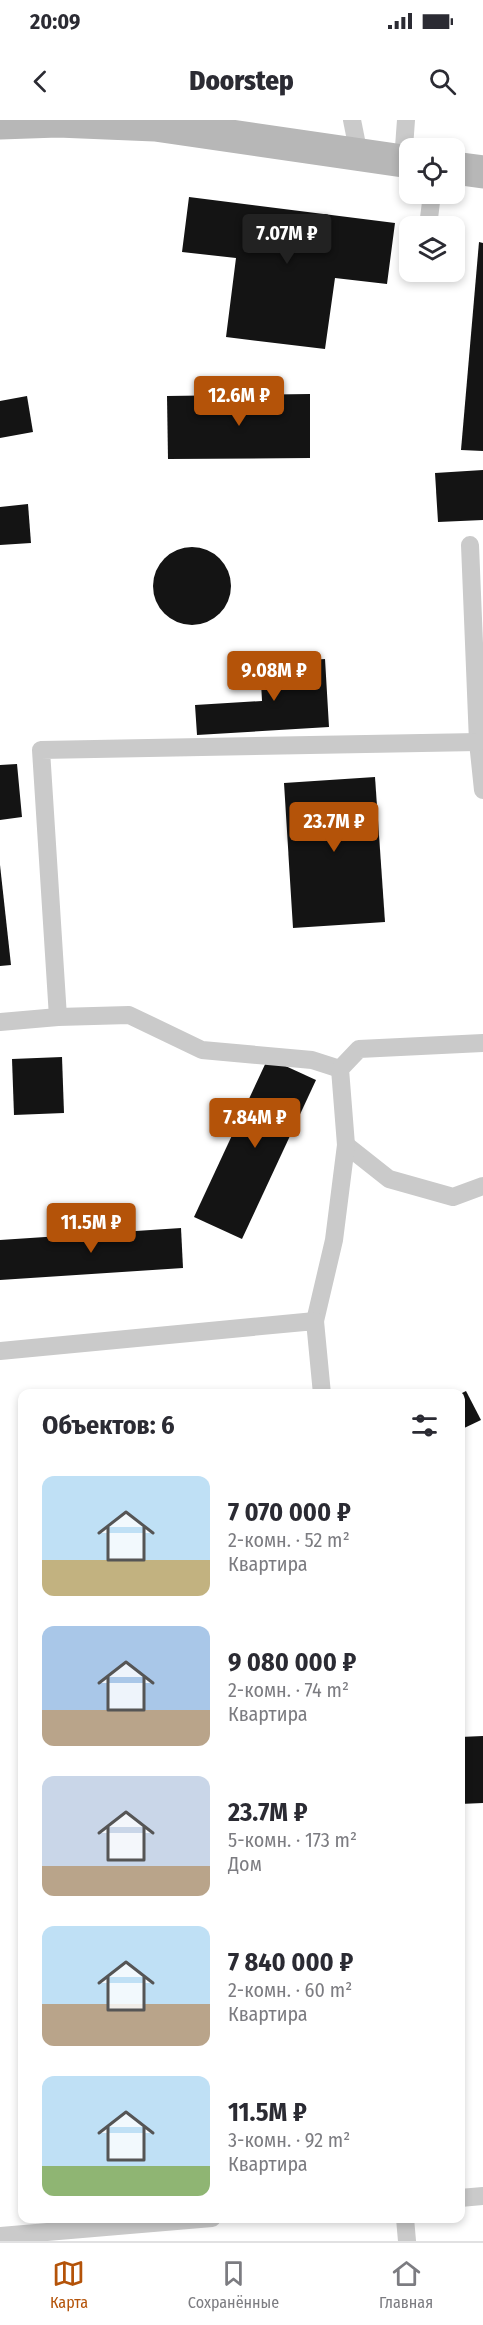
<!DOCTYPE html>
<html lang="ru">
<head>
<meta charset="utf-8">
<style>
	:root { --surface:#fff; --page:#f2f2f3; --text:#2b2b33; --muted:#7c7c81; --line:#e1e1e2; --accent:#b45309 }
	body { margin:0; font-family:"Fira Sans Condensed",sans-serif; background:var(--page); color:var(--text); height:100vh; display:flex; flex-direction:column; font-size:22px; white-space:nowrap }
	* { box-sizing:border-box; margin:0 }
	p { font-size:20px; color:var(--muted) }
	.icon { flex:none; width:33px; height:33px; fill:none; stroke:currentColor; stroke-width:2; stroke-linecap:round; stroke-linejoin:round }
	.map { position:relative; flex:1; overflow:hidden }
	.side { position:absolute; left:18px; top:1269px; width:447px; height:834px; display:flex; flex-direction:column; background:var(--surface); border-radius:12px; box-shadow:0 3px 9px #0003 }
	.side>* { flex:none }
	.controls { position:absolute; left:399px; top:18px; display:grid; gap:12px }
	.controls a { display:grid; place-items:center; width:66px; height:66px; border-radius:12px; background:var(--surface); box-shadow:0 3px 9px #0003; font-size:30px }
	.price { position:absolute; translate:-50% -51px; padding:0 14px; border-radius:6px; background:var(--accent); color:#fff; font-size:20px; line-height:39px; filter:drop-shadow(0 2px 3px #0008) }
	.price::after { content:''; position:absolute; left:50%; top:36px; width:18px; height:14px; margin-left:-9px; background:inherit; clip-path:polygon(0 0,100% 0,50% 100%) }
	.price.active { background:#222; color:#fff }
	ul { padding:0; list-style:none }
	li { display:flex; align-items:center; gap:18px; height:150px; padding:0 24px }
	li span { display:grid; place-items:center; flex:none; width:168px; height:120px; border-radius:12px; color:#555 }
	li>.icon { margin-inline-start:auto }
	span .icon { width:72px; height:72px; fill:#fffc; stroke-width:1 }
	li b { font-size:26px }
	h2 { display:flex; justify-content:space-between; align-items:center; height:72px; padding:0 24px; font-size:26px }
	.status { display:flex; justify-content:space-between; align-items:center; height:42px; padding:0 30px; background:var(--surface); direction:ltr }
	.status svg { height:16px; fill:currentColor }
	header { display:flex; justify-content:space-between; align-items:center; height:78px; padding:0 24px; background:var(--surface); font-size:27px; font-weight:800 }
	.menu { display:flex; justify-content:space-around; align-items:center; height:84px; border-top:2px solid var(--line); background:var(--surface); font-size:16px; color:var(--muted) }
	.menu a { display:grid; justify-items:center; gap:3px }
	.menu .active { color:var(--accent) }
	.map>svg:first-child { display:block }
	.building { fill:#141414 }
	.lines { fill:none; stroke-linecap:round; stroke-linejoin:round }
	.lane { stroke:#cacaca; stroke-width:18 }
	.secondary { stroke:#b7b7b7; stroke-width:33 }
</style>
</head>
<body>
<div class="status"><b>20:09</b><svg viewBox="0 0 49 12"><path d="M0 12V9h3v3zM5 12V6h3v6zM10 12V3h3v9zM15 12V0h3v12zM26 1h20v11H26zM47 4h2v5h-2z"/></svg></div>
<header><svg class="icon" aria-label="back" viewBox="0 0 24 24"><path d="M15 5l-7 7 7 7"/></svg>Doorstep<svg class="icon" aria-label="search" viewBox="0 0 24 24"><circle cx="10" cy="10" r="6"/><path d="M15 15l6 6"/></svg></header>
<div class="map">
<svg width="483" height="2121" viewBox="0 0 483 2121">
	<rect width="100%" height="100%" fill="#fff"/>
	<g class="building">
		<polygon points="189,77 395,103 387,164 335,158 325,229 226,217 236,138 182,132"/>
		<polygon points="479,122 483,123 483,331 461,330"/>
		<polygon points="310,274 310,338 168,339 167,276"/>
		<polygon points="27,276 33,312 0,318 0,281"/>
		<polygon points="483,350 483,400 438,402 435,353"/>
		<polygon points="28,384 31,423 0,425 0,387"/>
		<circle cx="192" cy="466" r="39"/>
		<polygon points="325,539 329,607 197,615 195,585 262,581 260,543"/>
		<polygon points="17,644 22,697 0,700 0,645"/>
		<polygon points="375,657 385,802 293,808 284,663"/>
		<polygon points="0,745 11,845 0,846"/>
		<polygon points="62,937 64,993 14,995 12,939"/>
		<polygon points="268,938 316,960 242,1119 194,1097"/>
		<polygon points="181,1108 183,1148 0,1160 0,1120"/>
		<polygon points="466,1271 481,1300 460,1310 460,1274"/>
		<polygon points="483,1616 483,1683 460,1684 460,1617"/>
	</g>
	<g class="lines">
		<g class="lane">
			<polyline points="352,0 359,35"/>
			<polyline points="403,41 406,0"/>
			<polyline points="428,106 432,74"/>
			<polyline points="470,425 478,622 483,670"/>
			<polyline points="58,897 41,630 478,622"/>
			<polyline points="0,902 58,897 129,895 202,930 312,940 340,949"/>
			<polyline points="346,1025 389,1059 453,1077 483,1066"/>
			<polyline points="315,1201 334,1120 346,1025 340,949 359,929 483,923"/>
			<polyline points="0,1231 315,1201 322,1274"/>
			<polyline points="460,2078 483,2076"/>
			<polyline points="405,2098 407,2121"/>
			<polyline points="0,2116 212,2098"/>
		</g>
		<g class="secondary">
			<polyline points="0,3 58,1 155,5 410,42"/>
			<polyline points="454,48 483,52"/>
		</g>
	</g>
</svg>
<div class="controls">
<a><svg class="icon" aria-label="locate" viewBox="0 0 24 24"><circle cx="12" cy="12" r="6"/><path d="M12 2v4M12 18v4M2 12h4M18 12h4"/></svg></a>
<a><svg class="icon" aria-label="layers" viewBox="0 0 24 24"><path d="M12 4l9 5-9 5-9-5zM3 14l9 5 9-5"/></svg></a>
</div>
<b class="price active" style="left:287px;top:145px">7.07M ₽</b>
<b class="price" style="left:239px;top:307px">12.6M ₽</b>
<b class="price" style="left:274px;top:582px">9.08M ₽</b>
<b class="price" style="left:334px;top:733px">23.7M ₽</b>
<b class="price" style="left:255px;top:1029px">7.84M ₽</b>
<b class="price" style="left:91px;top:1134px">11.5M ₽</b>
<section class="side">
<h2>Объектов: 6<svg class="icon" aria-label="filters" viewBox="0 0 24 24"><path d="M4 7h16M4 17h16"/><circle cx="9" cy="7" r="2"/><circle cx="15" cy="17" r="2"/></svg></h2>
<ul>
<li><span style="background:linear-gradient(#bfe0f5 70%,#c2b280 0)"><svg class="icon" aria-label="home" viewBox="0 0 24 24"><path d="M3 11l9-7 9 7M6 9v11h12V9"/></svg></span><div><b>7 070 000 ₽</b><p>2-комн. · 52 m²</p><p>Квартира</p></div></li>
<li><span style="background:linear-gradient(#a9c7e8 70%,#b9a48a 0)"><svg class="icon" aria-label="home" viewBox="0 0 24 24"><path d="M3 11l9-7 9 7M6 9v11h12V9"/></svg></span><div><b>9 080 000 ₽</b><p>2-комн. · 74 m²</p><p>Квартира</p></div></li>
<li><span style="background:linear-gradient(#c9d6e8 75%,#b9a48a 0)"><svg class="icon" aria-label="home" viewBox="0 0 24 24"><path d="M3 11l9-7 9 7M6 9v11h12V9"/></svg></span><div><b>23.7M ₽</b><p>5-комн. · 173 m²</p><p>Дом</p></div></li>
<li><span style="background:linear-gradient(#bfe0f5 65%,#b9a48a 0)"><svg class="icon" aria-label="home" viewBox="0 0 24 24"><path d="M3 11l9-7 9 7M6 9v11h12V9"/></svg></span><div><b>7 840 000 ₽</b><p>2-комн. · 60 m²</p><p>Квартира</p></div></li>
<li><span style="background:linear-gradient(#bfe0f5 75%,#8fb573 0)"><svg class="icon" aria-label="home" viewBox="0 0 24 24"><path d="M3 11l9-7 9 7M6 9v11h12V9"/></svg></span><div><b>11.5M ₽</b><p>3-комн. · 92 m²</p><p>Квартира</p></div></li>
</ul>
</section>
</div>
<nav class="menu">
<a class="active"><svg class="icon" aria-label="map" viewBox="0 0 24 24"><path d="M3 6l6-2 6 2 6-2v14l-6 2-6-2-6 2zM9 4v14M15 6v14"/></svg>Карта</a>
<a><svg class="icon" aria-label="saved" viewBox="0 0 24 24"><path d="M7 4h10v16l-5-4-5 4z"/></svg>Сохранённые</a>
<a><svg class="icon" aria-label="home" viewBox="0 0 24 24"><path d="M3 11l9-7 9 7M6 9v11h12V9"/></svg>Главная</a>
</nav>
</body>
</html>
